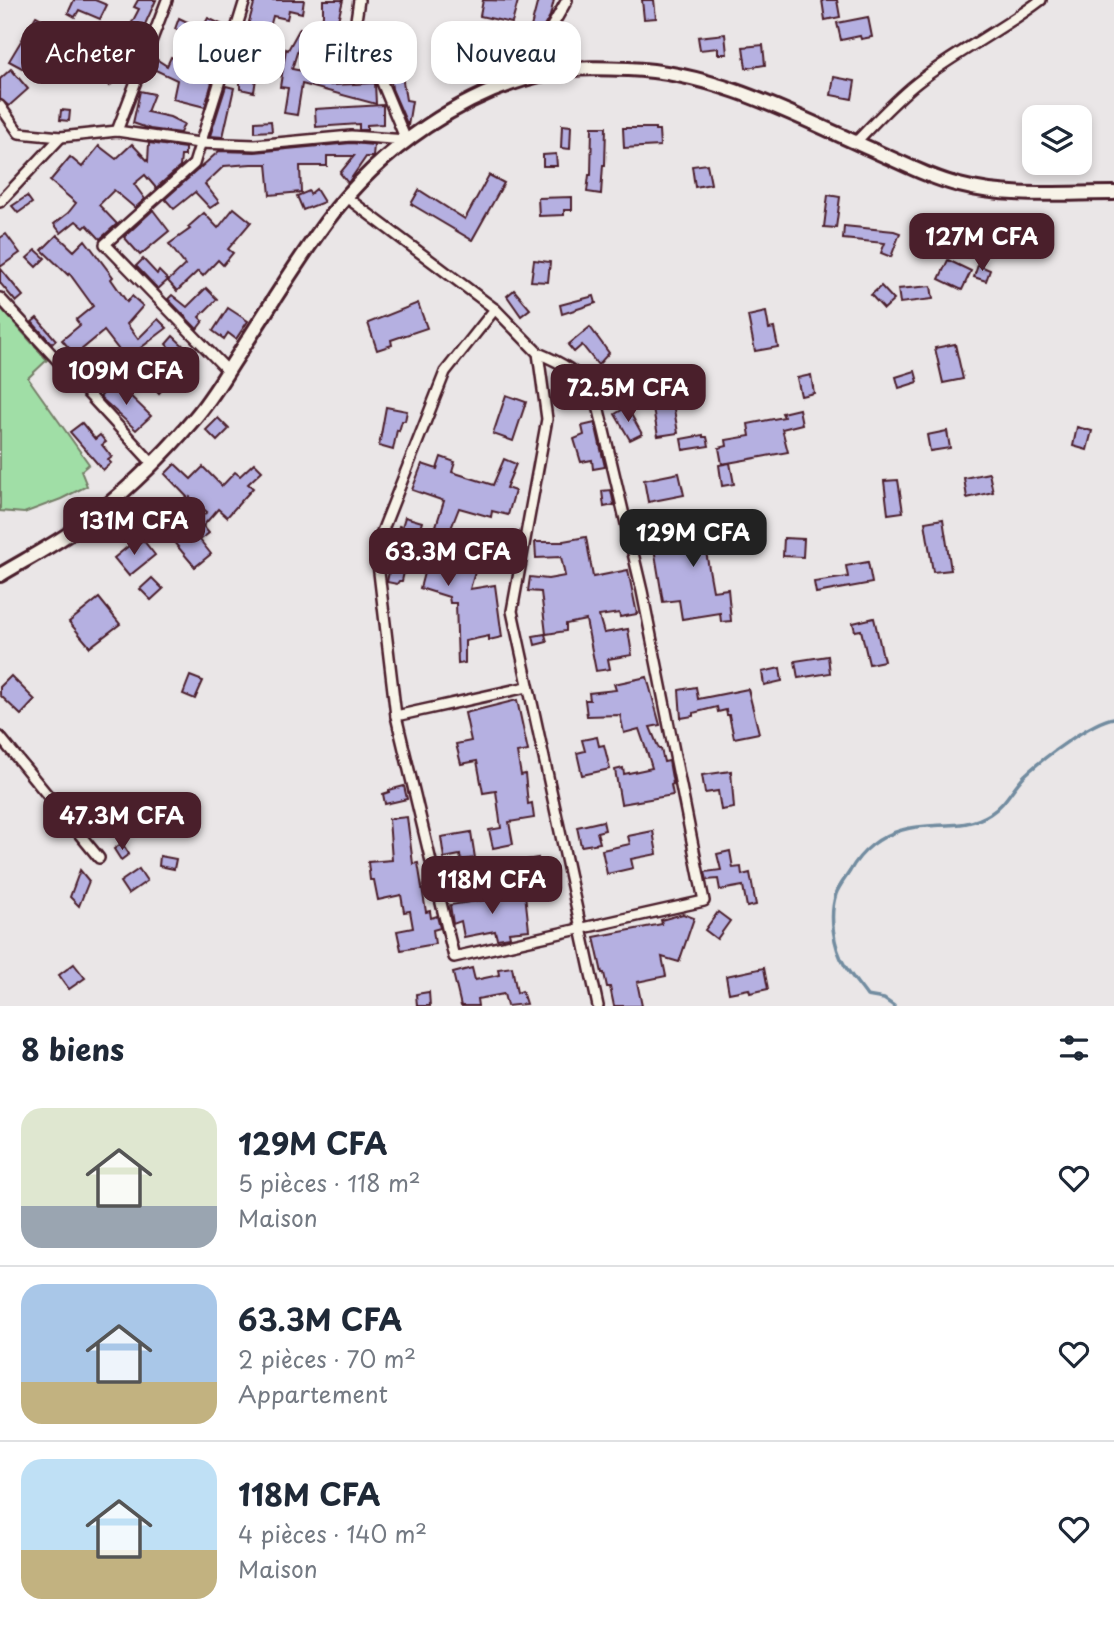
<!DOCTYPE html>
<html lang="fr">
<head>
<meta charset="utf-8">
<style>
	:root { --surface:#fff; --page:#f2f2f3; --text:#1f2937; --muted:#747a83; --line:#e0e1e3; --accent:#4a1f2b }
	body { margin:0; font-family:"Playpen Sans",sans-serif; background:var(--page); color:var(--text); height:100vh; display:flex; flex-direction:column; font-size:26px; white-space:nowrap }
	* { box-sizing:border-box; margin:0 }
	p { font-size:23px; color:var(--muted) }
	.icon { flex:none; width:38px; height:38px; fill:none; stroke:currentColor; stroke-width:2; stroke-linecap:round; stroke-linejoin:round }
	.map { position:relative; height:1006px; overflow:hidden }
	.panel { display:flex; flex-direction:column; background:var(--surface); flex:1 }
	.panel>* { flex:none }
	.banner { position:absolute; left:21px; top:21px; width:700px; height:63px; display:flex; gap:14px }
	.fabs { position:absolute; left:1022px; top:105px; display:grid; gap:14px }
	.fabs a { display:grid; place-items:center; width:70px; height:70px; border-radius:14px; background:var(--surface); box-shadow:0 4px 10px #0003; font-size:35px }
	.price { position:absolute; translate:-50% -60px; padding:0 16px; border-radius:14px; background:var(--accent); color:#fff; font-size:23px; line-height:46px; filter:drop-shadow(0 2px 4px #0008) }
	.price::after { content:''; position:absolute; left:50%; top:42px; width:21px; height:16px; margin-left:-10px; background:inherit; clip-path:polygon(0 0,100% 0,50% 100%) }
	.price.current { background:#222; color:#fff }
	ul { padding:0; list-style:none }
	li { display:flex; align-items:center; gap:21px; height:175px; padding:0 21px }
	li+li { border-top:2px solid var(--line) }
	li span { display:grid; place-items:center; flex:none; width:196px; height:140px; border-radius:21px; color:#555 }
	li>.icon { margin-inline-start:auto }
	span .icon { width:84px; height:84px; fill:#fffc; stroke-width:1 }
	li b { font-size:30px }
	h2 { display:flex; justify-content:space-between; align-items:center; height:84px; padding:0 21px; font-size:30px }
	.chip { padding:0 24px; border-radius:21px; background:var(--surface); box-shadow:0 4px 10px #0003; font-size:24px; line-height:63px }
	.chip.current { background:var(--accent); color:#fff }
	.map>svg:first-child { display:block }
	.green { fill:#a0dea6; stroke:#757e68; stroke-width:2 }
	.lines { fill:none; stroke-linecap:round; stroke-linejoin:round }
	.stream { stroke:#728ca0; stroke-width:3.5 }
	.building { fill:#b5b0e1; stroke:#4a1f2b; stroke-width:2 }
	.street-casing { stroke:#4a1f2b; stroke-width:14 }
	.secondary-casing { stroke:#4a1f2b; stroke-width:18 }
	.street { stroke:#f7f3e8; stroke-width:9 }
	.secondary { stroke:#f7f3e8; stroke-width:12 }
</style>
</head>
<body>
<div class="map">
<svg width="1114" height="1006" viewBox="0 0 1114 1006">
	<rect width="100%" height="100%" fill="#eae6e7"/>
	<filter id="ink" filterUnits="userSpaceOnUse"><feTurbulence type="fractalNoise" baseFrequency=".0143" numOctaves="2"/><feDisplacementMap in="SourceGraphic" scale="14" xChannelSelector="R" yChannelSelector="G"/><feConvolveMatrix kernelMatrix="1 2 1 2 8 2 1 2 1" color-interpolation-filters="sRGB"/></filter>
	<g filter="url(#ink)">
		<polygon class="green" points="0,307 47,360 28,378 89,464 81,471 87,486 61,499 24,513 0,511"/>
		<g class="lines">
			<path class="stream" d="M894,1006l-10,-7 -17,-3c-7,-10 -16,-20 -22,-30 -12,-19 -16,-51 -9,-72 3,-8 9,-15 14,-23 11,-20 30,-35 52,-41 30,-9 62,1 88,-16 16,-10 22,-26 35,-39 17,-16 67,-54 89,-57"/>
		</g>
		<g class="building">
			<polygon points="74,0 95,0 107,5 100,19 79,10 75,17 68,13"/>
			<polygon points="138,0 156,0 138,40 126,34 139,9 134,7"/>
			<polygon points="255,0 304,0 302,13 289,10 287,19 273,16 260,65 258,65 254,92 240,89 240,78 238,78 239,68 232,66 238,46 242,47"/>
			<polygon points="323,0 343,0 334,36 319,32 323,15"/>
			<polygon points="483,0 518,1 512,23 480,16"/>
			<polygon points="538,0 554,0 550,16 542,30 531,27"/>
			<polygon points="642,0 654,0 656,18 644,19"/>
			<polygon points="822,0 837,0 840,17 825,20"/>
			<polygon points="36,16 47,22 36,44 45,49 40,57 54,65 46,81 9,61"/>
			<polygon points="868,17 872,37 861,39 860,36 841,40 837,23"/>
			<polygon points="179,18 202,29 208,18 225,26 218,39 225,42 209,81 212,82 205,107 173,99 177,80 149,67 153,57 167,66 171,57 184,62 179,72 200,79 213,47 175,29"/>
			<polygon points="300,28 304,30 292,69 308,72 307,78 331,53 340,62 353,51 361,61 332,85 375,83 376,104 302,84 297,115 284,113 288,88 280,87 286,49 288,50"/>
			<polygon points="60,33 76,39 71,53 55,46"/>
			<polygon points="725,34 727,54 718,54 718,48 700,50 698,37"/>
			<polygon points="470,35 492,40 493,36 505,40 501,54 482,47 470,79 461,76 470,48 467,47"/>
			<polygon points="763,45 765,65 746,68 743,47"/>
			<polygon points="97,49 120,77 109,86 86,58"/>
			<polygon points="399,57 406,100 412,101 408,126 392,89 388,59"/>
			<polygon points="11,69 28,89 9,106 0,99 0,79"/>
			<polygon points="834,77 855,81 852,99 831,95"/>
			<polygon points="226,86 234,88 223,137 210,136"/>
			<polygon points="140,91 154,94 147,112 170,117 184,124 180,133 150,129 133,123"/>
			<polygon points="383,105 383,124 367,125 367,130 359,130 359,124 316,127 315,109"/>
			<polygon points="61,110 70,111 69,121 60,120"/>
			<polygon points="271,121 272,131 255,132 255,122"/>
			<polygon points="562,125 571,126 570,149 561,148"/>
			<polygon points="592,127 606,127 605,165 603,165 601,194 587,192 589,175 591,175"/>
			<polygon points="623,128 655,128 655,130 659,130 660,146 624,148"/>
			<polygon points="149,143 185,148 185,156 181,156 180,167 156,188 145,175 134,184 145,199 135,208 114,190 99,205 117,224 100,239 87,225 84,228 76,221 61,233 54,224 68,213 76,203 50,181 70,157 82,167 99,146 116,159 132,144 148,161"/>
			<polygon points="351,143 374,145 373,157 366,157 348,183 340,173 354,156 327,156 327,166 300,166 301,192 270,195 267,164 251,164 224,166 205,184 219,202 210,208 195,192 174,209 165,199 219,151 255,152"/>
			<polygon points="556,154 557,166 543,166 543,155"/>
			<polygon points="707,164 711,184 695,187 692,166"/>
			<polygon points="489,175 504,183 472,240 411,204 419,190 465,219"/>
			<polygon points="316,189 324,202 303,210 297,196 309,191 310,194"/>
			<polygon points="828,195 840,197 836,228 824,227"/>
			<polygon points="27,196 32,203 18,213 12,206"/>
			<polygon points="572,197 572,210 564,210 564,215 539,216 538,198"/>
			<polygon points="234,208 251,222 228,249 233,253 223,265 218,260 203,276 198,271 177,291 168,281 185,265 169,244 190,229 188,227 204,213 218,228"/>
			<polygon points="153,210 169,231 140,255 124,237"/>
			<polygon points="844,226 894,231 900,233 891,257 881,253 885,243 843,239"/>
			<polygon points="6,234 20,253 0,267 0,238"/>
			<polygon points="57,235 74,251 85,240 113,277 111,279 127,302 132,296 143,306 127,324 138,339 158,319 167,328 126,359 104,331 75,355 62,340 80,325 76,320 93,306 69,273 68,275 42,250"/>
			<polygon points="36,250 45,258 36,267 27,258"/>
			<polygon points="143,259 157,274 159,271 168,280 158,289 136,266"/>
			<polygon points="534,260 550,262 548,282 531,281"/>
			<polygon points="948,260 971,271 962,290 939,279"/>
			<polygon points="978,265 990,270 986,281 974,277"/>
			<polygon points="0,268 23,296 16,302 0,283"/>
			<polygon points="881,286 894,300 884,309 871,295"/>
			<polygon points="931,286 933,299 900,303 898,289"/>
			<polygon points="206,288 217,299 199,317 203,321 197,329 168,299 172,295 187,307"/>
			<polygon points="514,290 530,309 521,316 507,296"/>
			<polygon points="594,296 596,303 562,314 560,305"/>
			<polygon points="418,303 427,328 391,340 392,345 377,350 368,323"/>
			<polygon points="228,308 248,321 236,339 228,333 224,339 213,331"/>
			<polygon points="766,312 769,329 774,328 778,347 755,351 748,316"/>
			<polygon points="37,318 56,340 52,344 32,322"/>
			<polygon points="590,327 609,353 598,365 582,345 574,352 568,345"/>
			<polygon points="173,336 194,356 159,393 138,374 152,359 159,365 172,351 166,344"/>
			<polygon points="955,344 963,379 943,383 935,348"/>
			<polygon points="79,363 101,387 96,391 74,368"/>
			<polygon points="915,371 918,382 899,388 896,377"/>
			<polygon points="811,375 814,393 801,396 797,378"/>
			<polygon points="111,385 117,390 120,386 151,416 136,430 100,397"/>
			<polygon points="506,395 526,402 513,441 493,434"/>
			<polygon points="665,401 665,404 673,403 678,433 658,436 652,403"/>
			<polygon points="386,407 407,411 405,421 402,421 399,431 397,430 393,450 379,446"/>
			<polygon points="627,407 642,434 630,440 615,414"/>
			<polygon points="799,409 802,424 782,429 788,452 722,464 719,448 727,446 726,440 750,436 748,424 784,417 782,413"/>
			<polygon points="218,418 229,429 217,441 206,430"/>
			<polygon points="82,423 95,439 100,435 106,442 102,445 112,457 108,460 111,463 103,470 70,432"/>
			<polygon points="595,423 605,467 593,469 592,460 581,462 574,439 584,435 582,426"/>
			<polygon points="1077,427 1092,431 1087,450 1073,446"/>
			<polygon points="947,431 950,448 930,451 927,435"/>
			<polygon points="703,435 703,437 707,437 709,446 683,450 681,439"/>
			<polygon points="441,457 455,462 452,472 493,485 504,459 516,464 506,488 515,491 508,515 492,511 491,517 459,508 450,531 436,526 444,501 412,490 422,464 437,469"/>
			<polygon points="254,463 262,471 248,484 253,488 227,517 218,509 203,526 209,533 200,540 211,554 195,567 172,540 207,512 190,497 189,499 165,474 175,464 191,479 203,467 222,486 235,472 240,476"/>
			<polygon points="730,463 734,484 722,486 719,465"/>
			<polygon points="679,473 684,495 648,502 644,480"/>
			<polygon points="989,473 993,492 967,498 964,478"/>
			<polygon points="898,480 903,512 888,514 884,481"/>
			<polygon points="611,490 614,505 604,507 602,491"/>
			<polygon points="405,517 422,522 412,553 475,572 470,589 495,585 502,637 489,640 489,636 465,641 465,663 458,664 456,603 450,603 449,597 420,588 424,573 405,568 402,581 399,581 397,584 387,582 395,540 399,526 402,527"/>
			<polygon points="943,519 951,570 933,572 925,522"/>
			<polygon points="733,523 737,547 706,552 713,591 728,589 731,621 721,622 720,613 682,619 679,600 663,602 652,536 683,531 683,526 695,524 696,529"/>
			<polygon points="451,532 505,549 501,562 447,545"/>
			<polygon points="586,537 593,577 628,570 637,614 620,617 619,613 599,616 604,633 628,629 632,655 608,659 610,669 596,671 586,620 566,624 566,631 546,634 541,592 528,591 530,577 548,579 565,576 561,557 536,558 535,542 563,542 563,541"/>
			<polygon points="784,538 804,539 803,557 783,556"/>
			<polygon points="136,540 139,543 143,540 155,555 129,576 114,558"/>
			<polygon points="868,562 872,583 816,593 814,582 848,577 846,566"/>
			<polygon points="152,578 163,589 151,600 140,589"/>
			<polygon points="99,598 120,624 90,647 69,622"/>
			<polygon points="874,618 884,661 869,664 861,630 855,631 853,623"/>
			<polygon points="545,634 547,642 535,645 533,636"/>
			<polygon points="828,656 830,673 798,678 795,661"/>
			<polygon points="780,668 782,681 764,685 762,672"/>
			<polygon points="11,676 35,700 21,715 0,695 0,687"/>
			<polygon points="190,676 203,681 195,699 183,694"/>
			<polygon points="647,677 660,725 650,727 659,749 661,749 664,762 669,761 673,784 671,785 673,795 621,804 615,770 623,768 624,774 652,768 648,755 639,729 624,733 620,715 587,716 585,700 590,700 589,693 616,690 614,684"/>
			<polygon points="696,687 698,699 748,689 759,733 734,738 729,715 727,715 726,710 718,712 717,707 693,713 693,716 681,718 679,690"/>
			<polygon points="517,700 528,751 517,753 521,775 525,774 528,804 532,803 534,818 509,822 513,844 493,848 489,830 501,828 496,791 483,793 477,761 461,764 456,744 471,741 465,713"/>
			<polygon points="597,737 599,746 604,745 610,769 582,775 577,753 585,751 582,740"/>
			<polygon points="731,771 734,808 721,810 718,791 705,793 702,775"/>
			<polygon points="404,786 407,799 385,804 383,794 389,792 389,790"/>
			<polygon points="113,807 128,811 121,836 106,831"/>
			<polygon points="407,817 413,864 418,863 426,912 430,911 431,918 437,916 440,928 433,930 435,944 401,950 397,931 413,928 410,911 404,912 401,895 378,900 374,880 370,880 368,862 392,860 389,819"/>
			<polygon points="603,821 605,830 597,832 600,843 581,846 577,827"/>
			<polygon points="653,831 657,854 631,859 633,868 607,874 602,850 630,844 628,836"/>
			<polygon points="471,832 475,858 461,860 460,855 444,858 441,837"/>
			<polygon points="122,843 129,854 121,860 114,849"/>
			<polygon points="730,851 733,868 741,867 742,875 750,873 756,905 747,907 743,886 720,890 718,879 707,880 705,872 721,870 717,854"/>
			<polygon points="160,856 176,859 174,869 159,866"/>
			<polygon points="538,858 543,890 520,894 514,862"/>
			<polygon points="139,869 147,881 128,894 120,882"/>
			<polygon points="80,870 89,881 79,906 70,897"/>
			<polygon points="525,894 529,930 509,932 510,937 497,939 495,931 464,937 461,921 453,924 450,905"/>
			<polygon points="718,912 730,921 717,939 705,930"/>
			<polygon points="683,914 694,918 679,962 662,957 666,976 637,982 642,1006 614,1006 610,987 607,987 604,973 602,973 594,937 662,924 661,920"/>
			<polygon points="74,964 85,978 69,989 59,975"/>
			<polygon points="512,967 517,993 522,991 526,1004 507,1006 504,994 477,999 478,1006 461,1006 453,973 472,968 475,980 499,975 498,969"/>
			<polygon points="764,968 768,989 750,993 749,989 729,993 726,976"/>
			<polygon points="429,992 430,1006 417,1006 416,994"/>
		</g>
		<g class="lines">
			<defs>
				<g id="street">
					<polyline points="520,81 518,65 542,44 567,0"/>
					<polyline points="0,106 19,133 61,137 117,131 199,143 255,145 351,136 406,140 356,20 359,0"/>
					<polyline points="117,131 167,0"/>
					<path d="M855,143c20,-21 40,-43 63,-61 38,-30 84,-52 123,-82"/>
					<polyline points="346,197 495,309 538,353 547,419 512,611 598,1006"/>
					<polyline points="0,202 61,137"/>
					<polyline points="0,298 153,464"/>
					<path d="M495,309l-50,63 -69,175 20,169 58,241 250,-56 -62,-310 -47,-198c-19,-22 -31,-29 -57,-40"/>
					<polyline points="228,371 105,244 194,164 245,0"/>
					<polyline points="396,716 527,687"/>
					<polyline points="0,737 99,858"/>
				</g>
				<path id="secondary" d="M0,575c25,-15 52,-29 76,-46 44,-31 83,-69 118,-110 15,-17 27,-37 39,-56 31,-47 60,-96 93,-141 53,-72 139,-133 228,-150 24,-5 49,-4 74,-3 88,3 170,48 249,83 27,12 54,26 82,33 49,13 104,8 155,8"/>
			</defs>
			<use href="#street" class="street-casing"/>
			<use href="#secondary" class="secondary-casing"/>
			<use href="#street" class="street"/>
			<use href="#secondary" class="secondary"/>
		</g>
	</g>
</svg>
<div class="fabs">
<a><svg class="icon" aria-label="layers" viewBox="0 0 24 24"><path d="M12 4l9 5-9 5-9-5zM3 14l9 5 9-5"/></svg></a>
</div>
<b class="price" style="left:982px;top:273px">127M CFA</b>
<b class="price" style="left:126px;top:407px">109M CFA</b>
<b class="price" style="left:628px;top:424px">72.5M CFA</b>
<b class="price" style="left:134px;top:557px">131M CFA</b>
<b class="price current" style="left:693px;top:569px">129M CFA</b>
<b class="price" style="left:448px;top:588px">63.3M CFA</b>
<b class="price" style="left:122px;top:852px">47.3M CFA</b>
<b class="price" style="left:492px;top:916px">118M CFA</b>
<div class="banner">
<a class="chip current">Acheter</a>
<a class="chip">Louer</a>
<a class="chip">Filtres</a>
<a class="chip">Nouveau</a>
</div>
</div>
<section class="panel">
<h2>8 biens<svg class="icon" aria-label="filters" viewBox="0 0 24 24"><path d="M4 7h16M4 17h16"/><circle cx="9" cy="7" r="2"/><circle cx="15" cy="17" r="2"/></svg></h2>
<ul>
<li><span style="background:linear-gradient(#dfe7d0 70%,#9aa5b1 0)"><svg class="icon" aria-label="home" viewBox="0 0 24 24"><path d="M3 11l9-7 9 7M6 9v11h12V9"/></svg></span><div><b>129M CFA</b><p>5 pièces · 118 m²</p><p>Maison</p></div><svg class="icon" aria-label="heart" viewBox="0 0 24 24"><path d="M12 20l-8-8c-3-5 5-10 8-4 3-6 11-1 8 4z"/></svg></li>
<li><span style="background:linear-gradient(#a9c7e8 70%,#c2b280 0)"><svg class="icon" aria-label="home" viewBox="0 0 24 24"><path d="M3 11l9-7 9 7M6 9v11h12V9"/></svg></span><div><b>63.3M CFA</b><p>2 pièces · 70 m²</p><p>Appartement</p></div><svg class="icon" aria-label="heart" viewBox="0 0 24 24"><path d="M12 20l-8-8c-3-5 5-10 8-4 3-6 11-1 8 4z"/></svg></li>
<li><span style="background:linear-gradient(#bfe0f5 65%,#c2b280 0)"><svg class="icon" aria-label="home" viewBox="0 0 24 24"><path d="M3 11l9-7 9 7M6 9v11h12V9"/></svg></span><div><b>118M CFA</b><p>4 pièces · 140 m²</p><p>Maison</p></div><svg class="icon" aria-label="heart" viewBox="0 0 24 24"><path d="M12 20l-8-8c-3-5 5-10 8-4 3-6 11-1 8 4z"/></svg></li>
</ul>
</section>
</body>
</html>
